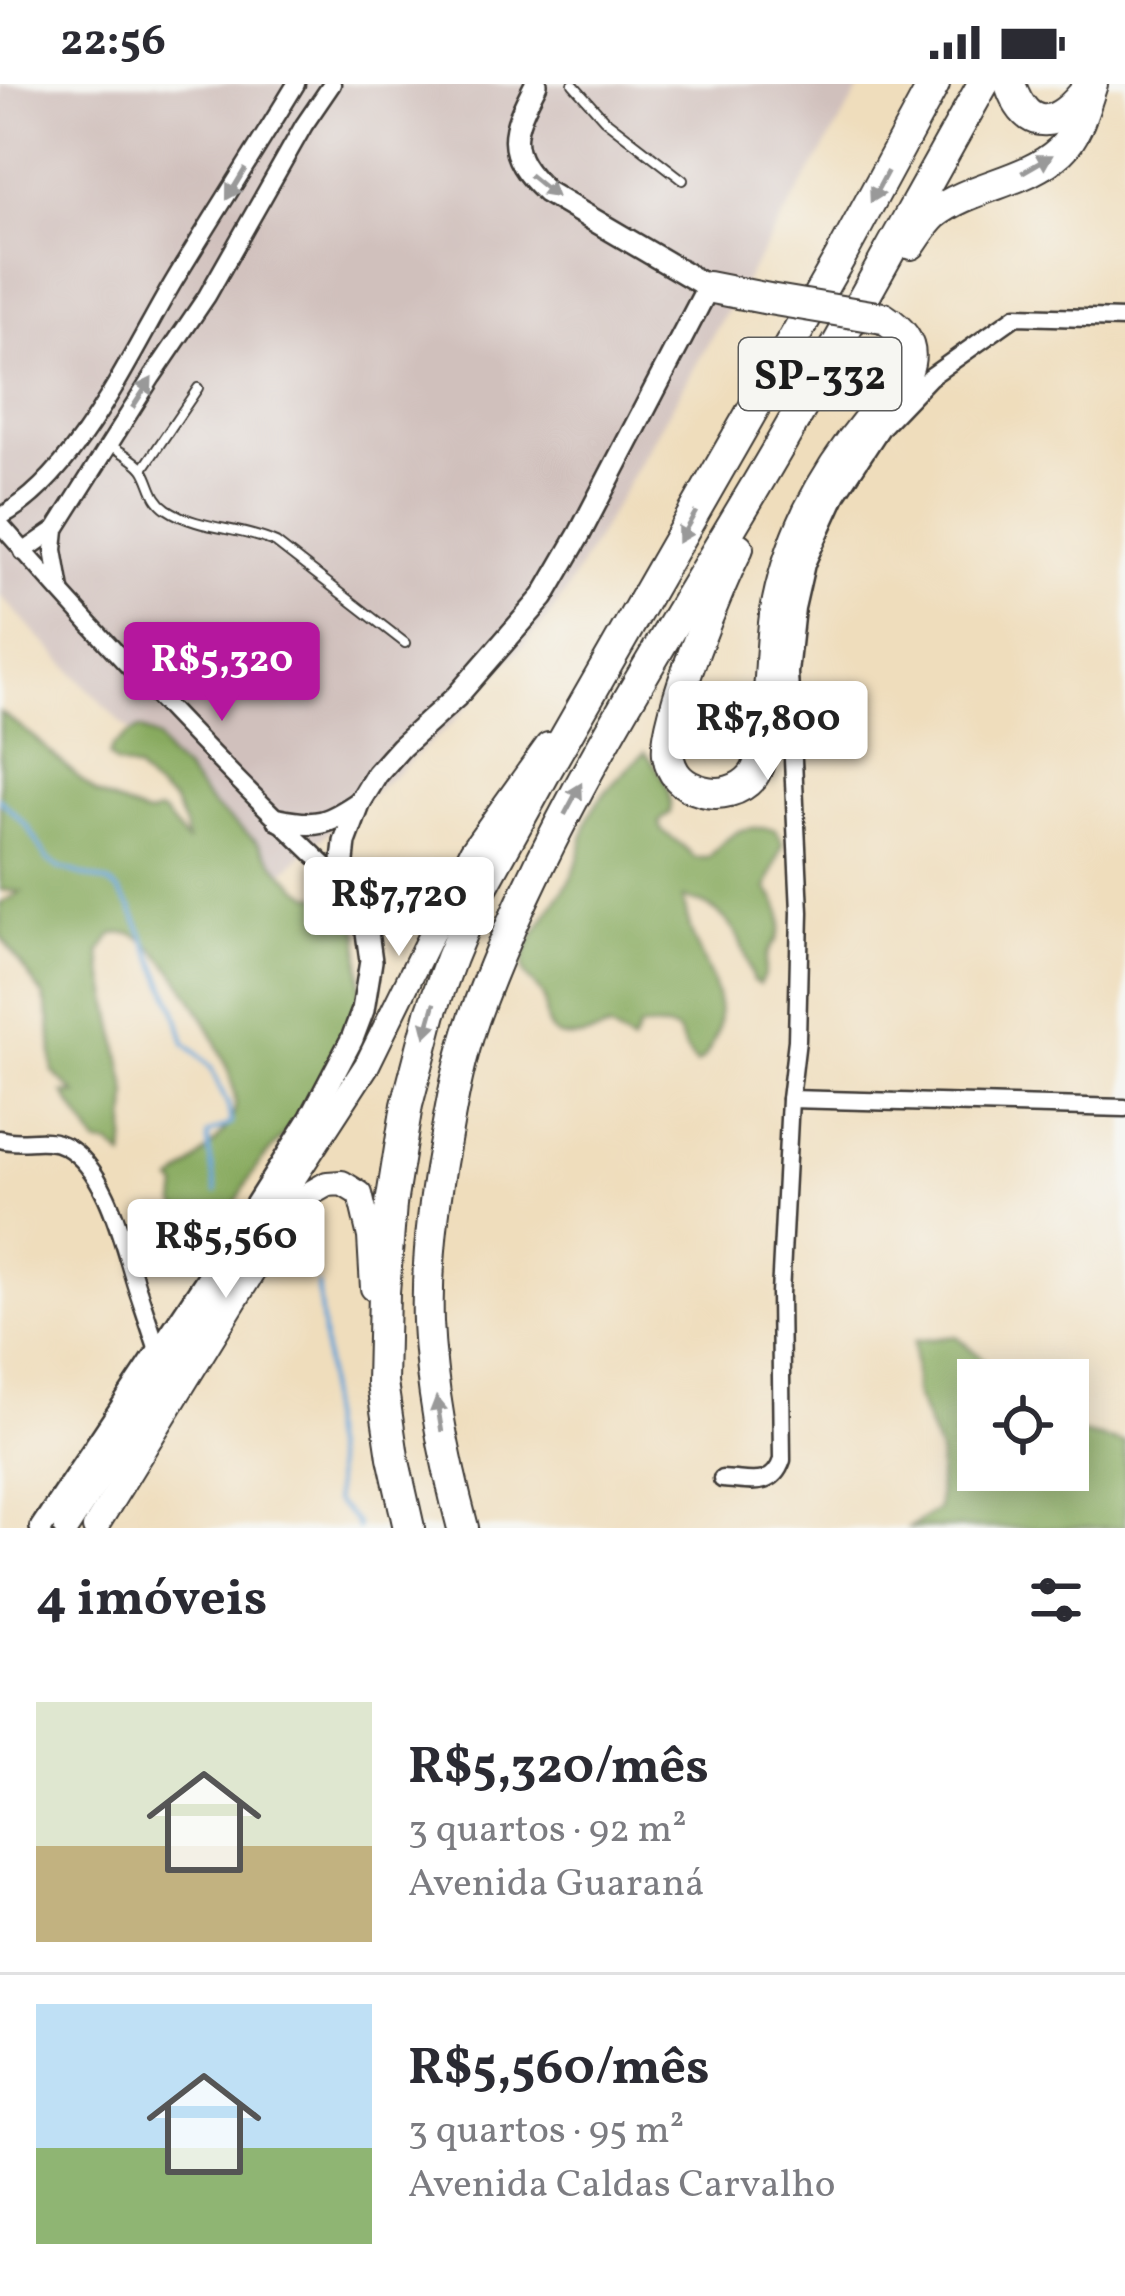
<!DOCTYPE html>
<html lang="pt">
<head>
<meta charset="utf-8">
<style>
	:root { --surface:#fff; --page:#f2f2f3; --text:#2b2b33; --muted:#7c7c81; --line:#e1e1e2; --accent:#b5179e }
	body { margin:0; font-family:Vollkorn,serif; background:var(--page); color:var(--text); height:100vh; display:flex; flex-direction:column; font-size:45px; white-space:nowrap }
	* { box-sizing:border-box; margin:0 }
	p { font-size:39px; color:var(--muted) }
	.icon { flex:none; width:66px; height:66px; fill:none; stroke:currentColor; stroke-width:2; stroke-linecap:round; stroke-linejoin:round }
	.map { position:relative; height:1444px; overflow:hidden }
	.drawer { display:flex; flex-direction:column; background:var(--surface); flex:1 }
	.drawer>* { flex:none }
	.fabs { position:absolute; left:957px; top:1275px; display:grid; gap:24px }
	.fabs a { display:grid; place-items:center; width:132px; height:132px; border-radius:0px; background:var(--surface); box-shadow:0 6px 30px #0003; font-size:60px }
	.price { position:absolute; translate:-50% -102px; padding:0 27px; border-radius:12px; background:#fff; color:#222; font-size:39px; line-height:78px; filter:drop-shadow(0 3px 6px #0008) }
	.price::after { content:''; position:absolute; left:50%; top:72px; width:36px; height:27px; margin-left:-18px; background:inherit; clip-path:polygon(0 0,100% 0,50% 100%) }
	.price.current { background:var(--accent); color:#fff }
	ul { padding:0; list-style:none }
	li { display:flex; align-items:center; gap:36px; height:300px; padding:0 36px }
	li+li { border-top:3px solid var(--line) }
	li span { display:grid; place-items:center; flex:none; width:336px; height:240px; border-radius:0px; color:#555 }
	li>.icon { margin-inline-start:auto }
	span .icon { width:144px; height:144px; fill:#fffc; stroke-width:1 }
	li b { font-size:51px }
	h2 { display:flex; justify-content:space-between; align-items:center; height:144px; padding:0 36px; font-size:51px }
	.status { display:flex; justify-content:space-between; align-items:center; height:84px; padding:0 60px; background:var(--surface); direction:ltr }
	.status svg { height:33px; fill:currentColor }
	.map>svg:first-child { display:block }
	.industrial { fill:#d0c0bc }
	.forest { fill:#88aa5f; stroke:#52633e; stroke-width:3 }
	.lines { fill:none; stroke-linecap:round; stroke-linejoin:round }
	.stream { stroke:#62a2d5; stroke-width:4.5 }
	.lane-casing { stroke:#3c3934; stroke-width:12 }
	.street-casing { stroke:#3c3934; stroke-width:21 }
	.secondary-casing { stroke:#3c3934; stroke-width:26 }
	.primary-casing { stroke:#3c3934; stroke-width:28 }
	.highway-casing { stroke:#3c3934; stroke-width:34 }
	.lane { stroke:#fff; stroke-width:8 }
	.street { stroke:#fff; stroke-width:16 }
	.secondary { stroke:#fff; stroke-width:21 }
	.primary { stroke:#fff; stroke-width:24 }
	.highway { stroke:#fff; stroke-width:30 }
	.highway-bridge-casing { stroke:#3c3934; stroke-width:34; stroke-linecap:butt }
	.highway-bridge { stroke:#fff; stroke-width:30 }
	.oneway { fill:#999 }
	.labels { text-anchor:middle; stroke-width:9; stroke-linejoin:round; paint-order:stroke }
	.shield { fill:#f6f6f2; stroke:#5d5d5c; stroke-width:3 }
	.shield-label { font-size:42px; font-weight:bold; fill:#1c1c1c }
</style>
</head>
<body>
<div class="status"><b>22:56</b><svg viewBox="0 0 49 12"><path d="M0 12V9h3v3zM5 12V6h3v6zM10 12V3h3v9zM15 12V0h3v12zM26 1h20v11H26zM47 4h2v5h-2z"/></svg></div>
<div class="map">
<svg width="1125" height="1444" viewBox="0 0 1125 1444">
	<rect width="100%" height="100%" fill="#f6f6f2"/>
	<filter id="ink" filterUnits="userSpaceOnUse"><feTurbulence type="fractalNoise" baseFrequency=".00833" numOctaves="2"/><feDisplacementMap in="SourceGraphic" scale="24" xChannelSelector="R" yChannelSelector="G"/><feConvolveMatrix kernelMatrix="1 2 1 2 8 2 1 2 1" color-interpolation-filters="sRGB"/></filter>
	<filter id="wash" filterUnits="userSpaceOnUse"><feTurbulence type="fractalNoise" baseFrequency=".004" numOctaves="4" result="noise"/><feDisplacementMap in="SourceGraphic" scale="48" xChannelSelector="R" yChannelSelector="G"/><feGaussianBlur stdDeviation="2.7" result="paint"/><feColorMatrix in="noise" values="0 0 0 0 0 0 0 0 0 0 0 0 0 0 0 0 0 1.4 0 .05"/><feComposite in="paint" operator="in"/></filter>
	<g filter="url(#wash)">
		<rect width="100%" height="100%" fill="#efddbc"/>
		<polygon class="industrial" points="0,0 863,0 720,239 564,511 547,535 453,639 282,789 118,636 0,511"/>
		<g class="forest">
			<path d="M0,628l30,22 67,60 46,20 7,1 8,-4 6,2 24,31 -3,-18 -12,-25 -23,-17 -13,-14 -21,-6 -7,-8 4,-10 19,-14 8,-3 17,9 11,18 17,15 29,36 44,35 22,28 17,16 13,9 30,6 12,8 7,25 2,60 -42,100 -61,71 -24,40 -17,17 -14,6 -15,-6 -12,-18 2,-17 -5,-5c19,-17 53,-45 61,-69 12,-36 -66,-169 -102,-179 -6,-2 -13,0 -19,0l-13,19 28,142 -4,63 -14,-13 -13,-1 -33,-51 12,1 -23,-22 -3,-52 -6,-23 -44,-62v-31l21,-12 -21,-2z"/>
			<path d="M645,668c15,19 28,36 25,61l-11,9 2,8 22,16 12,12h13c26,-26 30,-35 68,-28l7,14 -16,44c11,15 19,29 11,49 -2,6 -9,11 -11,18 -5,13 2,15 -8,29l-6,-3c-12,-43 -21,-73 -70,-83 3,13 5,27 10,39 13,34 38,67 21,103 -5,11 -8,17 -17,24 -29,-29 0,-39 -58,-36l-7,16 -22,-15c-16,4 -50,18 -61,-2 -5,-8 -3,-20 -5,-28 -4,-12 -19,-18 -21,-30 -3,-25 36,-68 48,-91 12,-22 10,-49 23,-70 14,-22 33,-38 51,-56z"/>
			<polygon points="956,1252 1008,1296 978,1296 978,1386 1068,1386 1068,1346 1125,1359 1125,1444 909,1444 938,1425 940,1371 915,1309 914,1257"/>
		</g>
		<g class="lines">
			<g class="stream">
				<path d="M0,715l29,29 18,31 12,9 50,15 10,8 12,17 44,100 10,35 25,23 18,39 3,19 -23,10c-2,11 7,43 8,58"/>
				<polyline points="318,1201 326,1280 328,1352 334,1383 335,1417 357,1440 357,1444"/>
			</g>
		</g>
	</g>
	<g filter="url(#ink)">
		<g class="lines">
			<defs>
				<g id="lane">
					<polyline points="573,0 604,35 683,96"/>
					<path d="M112,362c9,6 24,14 31,23 9,14 8,29 24,40 31,21 75,18 109,34l129,100"/>
					<polyline points="143,385 198,304"/>
				</g>
				<g id="street">
					<path d="M0,433c77,-41 130,-162 174,-236 40,-66 82,-131 122,-197"/>
					<path d="M0,440c110,125 225,248 347,362"/>
					<polyline points="56,445 54,466 61,506"/>
					<polyline points="23,468 56,445 152,293 207,212 304,41 332,0"/>
					<polyline points="790,1015 1125,1024"/>
					<path d="M0,1055c21,7 45,-4 65,7 43,23 58,99 72,142 7,21 14,42 21,63"/>
					<path d="M722,1395c26,1 50,11 60,-19l-2,-166 10,-195 7,-59 3,-128 -11,-239 7,-65 10,-44 32,-70 44,-67 48,-50 86,-61 109,3"/>
				</g>
				<g id="secondary">
					<path d="M279,736c38,8 49,4 81,-18"/>
					<path d="M41,1444l204,-306 65,-103 42,-80 11,-29 8,-49 -5,-36 -8,-21 -11,-18 -4,-25 2,-19 15,-40 17,-28 24,-27 55,-50 87,-100 36,-62 129,-248 -162,-95c-43,-40 -35,-60 -10,-108"/>
				</g>
				<g id="primary">
					<polyline points="66,1444 367,981 472,767 548,661"/>
					<polyline points="95,1444 253,1187 300,1120 313,1108 327,1100 342,1099 360,1110 370,1153 373,1204"/>
				</g>
				<g id="highway">
					<path d="M1010,0c18,52 49,43 77,5"/>
					<path d="M911,160c7,-10 14,-22 23,-30 37,-29 91,-31 126,-63 18,-17 24,-44 32,-67"/>
					<polyline points="708,203 769,215"/>
					<path d="M738,464c-18,34 -75,173 -70,206 3,21 15,32 34,37 18,5 38,0 50,-14 19,-21 17,-126 23,-161 6,-35 18,-72 33,-104 16,-32 37,-64 60,-92 12,-15 32,-31 39,-50 9,-25 -5,-40 -24,-52"/>
					<polyline points="409,1444 393,1373 382,1299 384,1208 391,1120 407,1021 431,929 451,874 475,816 547,685 842,170 934,0"/>
					<path d="M463,1444c-18,-67 -32,-136 -35,-206 -2,-60 6,-122 17,-181 7,-41 15,-84 29,-123 66,-183 172,-348 271,-514 83,-138 159,-280 238,-420"/>
				</g>
			</defs>
			<use href="#lane" class="lane-casing"/>
			<use href="#street" class="street-casing"/>
			<use href="#secondary" class="secondary-casing"/>
			<use href="#primary" class="primary-casing"/>
			<use href="#highway" class="highway-casing"/>
			<use href="#lane" class="lane"/>
			<use href="#street" class="street"/>
			<use href="#secondary" class="secondary"/>
			<use href="#primary" class="primary"/>
			<use href="#highway" class="highway"/>
			<defs>
				<polyline id="highway-bridge" points="769,215 883,234"/>
			</defs>
			<use href="#highway-bridge" class="highway-bridge-casing"/>
			<use href="#highway-bridge" class="highway-bridge"/>
		</g>
		<defs><path id="oneway-solid" d="M-6-.8H1V-3.2L6.5 0L1 3.2V.8H-6Z" transform="scale(3)"/></defs>
		<g class="oneway">
			<use href="#oneway-solid" transform="translate(1037 80) rotate(-30)"/>
			<use href="#oneway-solid" transform="translate(236 100) rotate(121)"/>
			<use href="#oneway-solid" transform="translate(543 102) rotate(39)"/>
			<use href="#oneway-solid" transform="translate(879 103) rotate(118)"/>
			<use href="#oneway-solid" transform="translate(142 309) rotate(-57)"/>
			<use href="#oneway-solid" transform="translate(687 443) rotate(120)"/>
			<use href="#oneway-solid" transform="translate(573 715) rotate(-62)"/>
			<use href="#oneway-solid" transform="translate(430 936) rotate(106)"/>
			<use href="#oneway-solid" transform="translate(439 1330) rotate(-99)"/>
		</g>
	</g>
	<g class="labels">
		<rect class="shield" x="739" y="254" width="162" height="72" rx="9"/>
		<g class="shield-label">
			<text x="820" y="305">SP-332</text>
		</g>
	</g>
</svg>
<div class="fabs">
<a><svg class="icon" aria-label="locate" viewBox="0 0 24 24"><circle cx="12" cy="12" r="6"/><path d="M12 2v4M12 18v4M2 12h4M18 12h4"/></svg></a>
</div>
<b class="price current" style="left:222px;top:640px">R$5,320</b>
<b class="price" style="left:768px;top:699px">R$7,800</b>
<b class="price" style="left:399px;top:875px">R$7,720</b>
<b class="price" style="left:226px;top:1217px">R$5,560</b>
</div>
<section class="drawer">
<h2>4 imóveis<svg class="icon" aria-label="filters" viewBox="0 0 24 24"><path d="M4 7h16M4 17h16"/><circle cx="9" cy="7" r="2"/><circle cx="15" cy="17" r="2"/></svg></h2>
<ul>
<li><span style="background:linear-gradient(#dfe7d0 60%,#c2b280 0)"><svg class="icon" aria-label="home" viewBox="0 0 24 24"><path d="M3 11l9-7 9 7M6 9v11h12V9"/></svg></span><div><b>R$5,320/mês</b><p>3 quartos · 92 m²</p><p>Avenida Guaraná</p></div></li>
<li><span style="background:linear-gradient(#bfe0f5 60%,#8fb573 0)"><svg class="icon" aria-label="home" viewBox="0 0 24 24"><path d="M3 11l9-7 9 7M6 9v11h12V9"/></svg></span><div><b>R$5,560/mês</b><p>3 quartos · 95 m²</p><p>Avenida Caldas Carvalho</p></div></li>
</ul>
</section>
</body>
</html>
